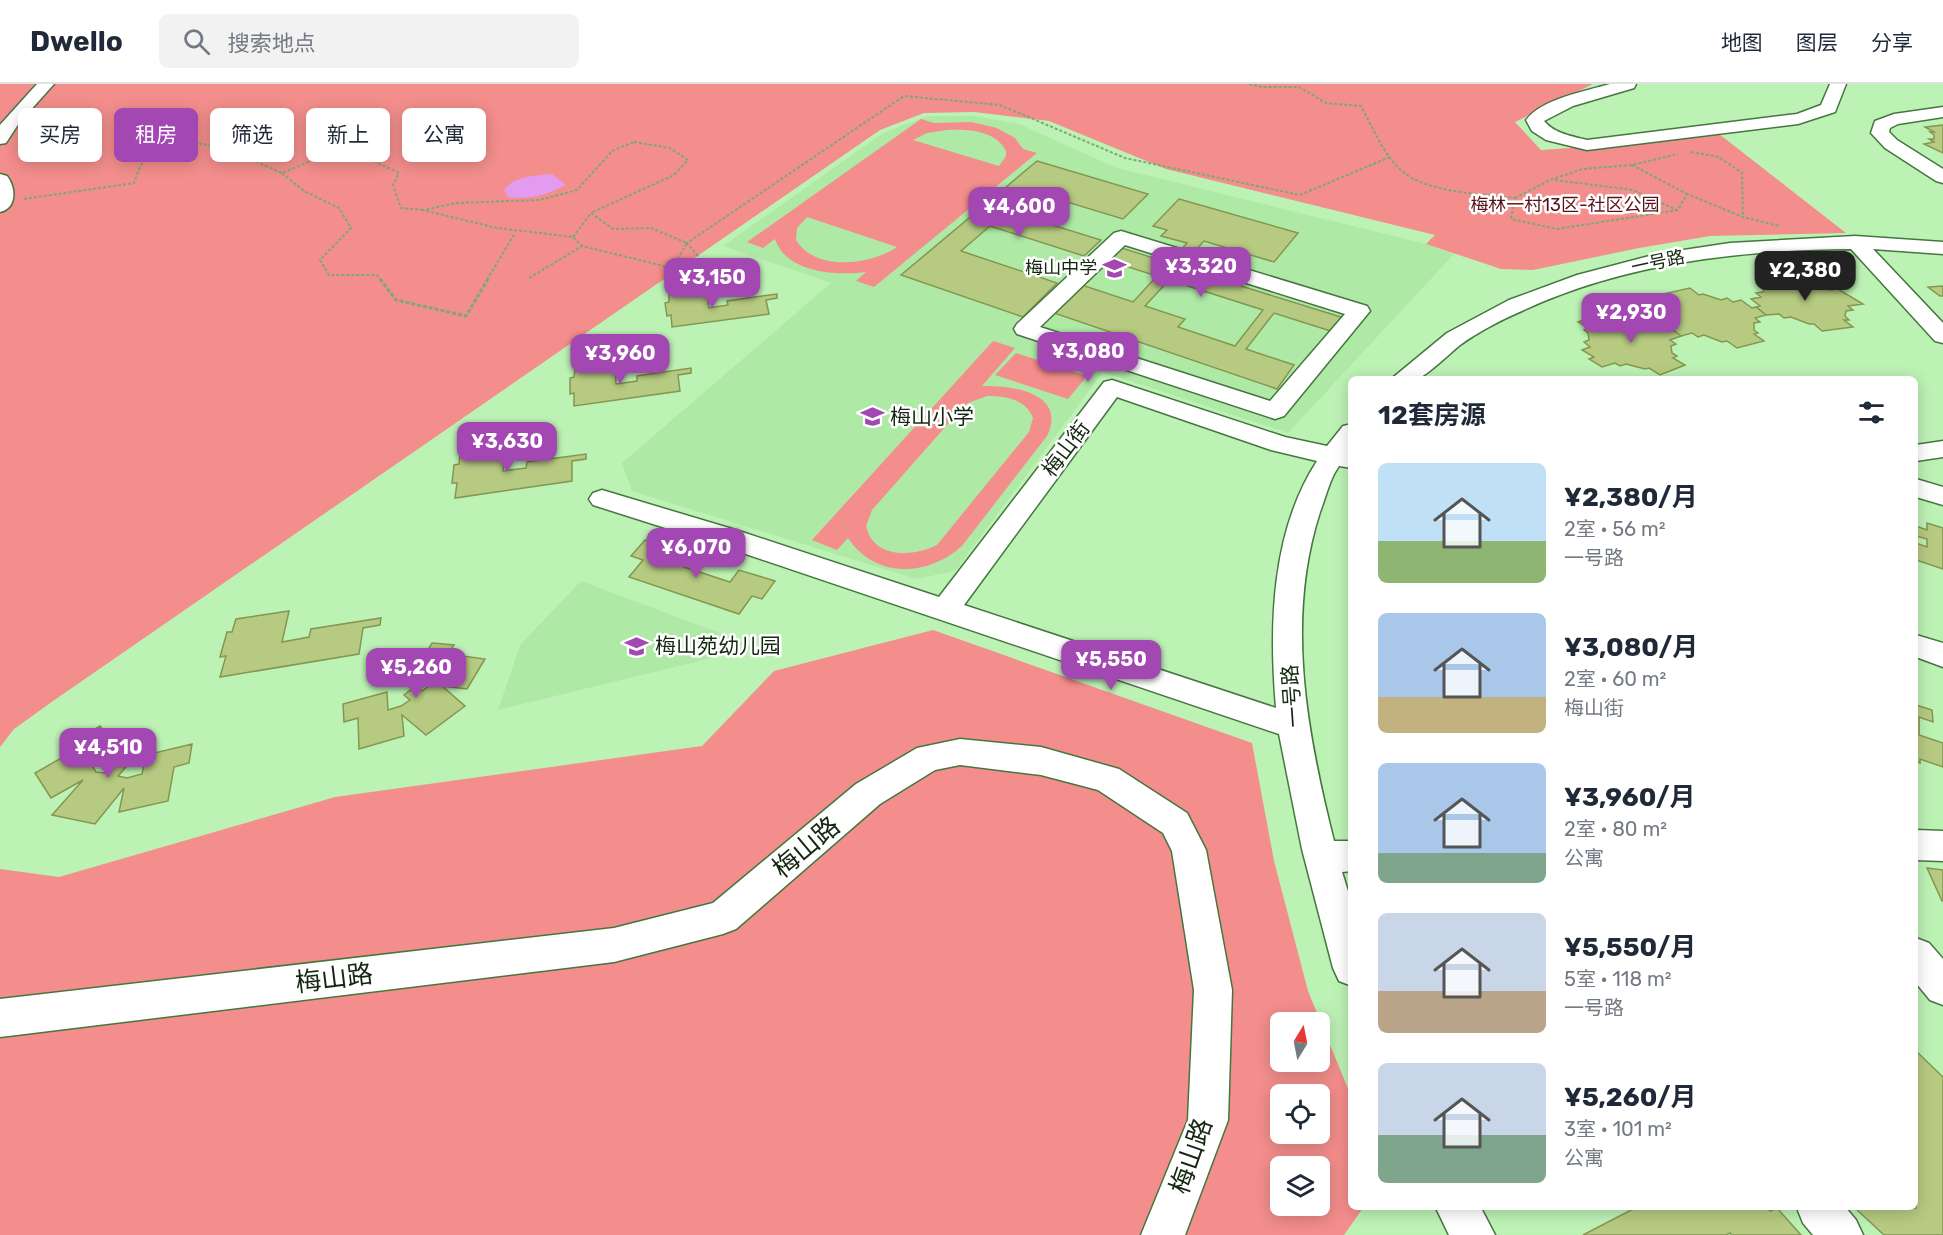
<!DOCTYPE html>
<html lang="zh">
<head>
<meta charset="utf-8">
<style>
	:root { --surface:#fff; --page:#f2f2f3; --text:#1f2937; --muted:#747a83; --line:#e0e1e3; --accent:#a348b3 }
	body { margin:0; font-family:Rubik,"Noto Sans SC",sans-serif; background:var(--page); color:var(--text); height:100vh; display:flex; flex-direction:column; font-size:22px; white-space:nowrap }
	* { box-sizing:border-box; margin:0 }
	p { font-size:20px; color:var(--muted) }
	.icon { flex:none; width:33px; height:33px; fill:none; stroke:currentColor; stroke-width:2; stroke-linecap:round; stroke-linejoin:round }
	.map { position:relative; flex:1; overflow:hidden }
	.drawer { position:absolute; left:1348px; top:292px; width:570px; height:834px; display:flex; flex-direction:column; background:var(--surface); border-radius:9px; box-shadow:0 3px 15px #0003 }
	.drawer>* { flex:none }
	.top-card { position:absolute; left:18px; top:24px; width:570px; height:54px; display:flex; gap:12px }
	.needle { width:39px; rotate:10deg }
	.buttons { position:absolute; left:1270px; top:928px; display:grid; gap:12px }
	.buttons a { display:grid; place-items:center; width:60px; height:60px; border-radius:9px; background:var(--surface); box-shadow:0 3px 15px #0003; font-size:30px }
	.price { position:absolute; translate:-50% -51px; padding:0 14px; border-radius:12px; background:var(--accent); color:#fff; font-size:20px; line-height:39px; filter:drop-shadow(0 2px 3px #0008) }
	.price::after { content:''; position:absolute; left:50%; top:36px; width:18px; height:14px; margin-left:-9px; background:inherit; clip-path:polygon(0 0,100% 0,50% 100%) }
	.price.active { background:#222; color:#fff }
	ul { padding:0; list-style:none }
	li { display:flex; align-items:center; gap:18px; height:150px; padding:0 30px }
	li span { display:grid; place-items:center; flex:none; width:168px; height:120px; border-radius:9px; color:#555 }
	li>.icon { margin-inline-start:auto }
	span .icon { width:72px; height:72px; fill:#fffc; stroke-width:1 }
	li b { font-size:26px }
	h2 { display:flex; justify-content:space-between; align-items:center; height:72px; padding:0 30px; font-size:26px }
	.tag { padding:0 21px; border-radius:9px; background:var(--surface); box-shadow:0 3px 15px #0003; font-size:21px; line-height:54px }
	.tag.active { background:var(--accent); color:#fff }
	header { display:flex; align-items:center; gap:36px; box-sizing:border-box; height:84px; padding:0 30px; background:var(--surface); border-bottom:2px solid var(--line) }
	header strong { font-size:28px }
	nav { display:flex; gap:33px; margin-inline-start:auto; font-size:21px }
	.search { width:420px; height:54px; background:var(--page); display:flex; align-items:center; gap:15px; box-sizing:border-box; padding:0 21px; border-radius:9px; color:var(--muted); font-size:22px }
	.map>svg:first-child { display:block }
	.built { fill:#afe9a6 }
	.green { fill:#f38e8c; fill-rule:evenodd }
	.water { fill:#e29bee }
	.building { fill:#b6ca81; stroke:#849750; stroke-width:1.5; fill-rule:evenodd }
	.lines { fill:none; stroke-linecap:round; stroke-linejoin:round }
	.minor-casing { stroke:#45763f; stroke-width:3 }
	.path-far1 { stroke:#7ea778; stroke-width:2; stroke-dasharray:3 2; stroke-linecap:butt }
	.path { stroke:#7ea778; stroke-width:3; stroke-dasharray:4 2; stroke-linecap:butt }
	.minor { fill:#fff; fill-rule:evenodd }
	.labels { text-anchor:middle; stroke-width:5; stroke-linejoin:round; paint-order:stroke }
	.far-park-label { font-size:18px; fill:#581318; stroke:#fff }
	.far-street-label { font-size:18px; fill:#142811; stroke:#fff }
	.far-poi-label { font-size:18px; fill:#142811; stroke:#fff; text-anchor:end }
	.poi-label { font-size:21px; fill:#142811; stroke:#fff; text-anchor:start }
	.street-label { font-size:21px; fill:#142811; stroke:#fff }
	.near-street-label { font-size:26px; fill:#142811; stroke:#fff }
</style>
</head>
<body>
<header>
<strong>Dwello</strong>
<div class="search"><svg class="icon" aria-label="search" viewBox="0 0 24 24"><circle cx="10" cy="10" r="6"/><path d="M15 15l6 6"/></svg>搜索地点</div>
<nav><a>地图</a><a>图层</a><a>分享</a></nav>
</header>
<div class="map">
<svg width="1943" height="1151" viewBox="0 0 1943 1151">
	<rect width="100%" height="100%" fill="#bdf2b5"/>
	<g class="built">
		<polygon points="927,32 975,32 1019,40 1117,84 1426,160 1454,170 1288,349 1103,288 955,487 916,495 632,407 622,379 831,199 723,162 883,49"/>
		<polygon points="581,497 757,563 498,626 520,561"/>
	</g>
	<g class="green">
		<polygon points="0,0 1593,0 1515,38 1541,66 1643,59 1719,50 1846,149 1710,152 1639,164 1533,186 1501,185 1426,160 1435,151 1166,85 1049,37 974,28 924,29 880,46 53,617 14,645 0,663"/>
		<path d="M921,35l13,4 37,-1 26,6 18,10 8,11 14,4 -163,134 -18,-6 10,-9c-29,4 -80,1 -91,-33l-12,9 -16,-6zM947,46c20,-1 49,0 59,21v5l-7,10 -86,-26 14,-7zM807,133l90,30c-26,18 -82,25 -101,-7l1,-12z"/>
		<path d="M993,257l22,7 -33,38c29,-1 86,7 65,50l-85,110c-34,31 -87,33 -114,-8l-11,12 -25,-10zM987,312c18,0 39,3 46,22l-4,14 -92,113c-24,12 -64,14 -71,-19l6,-16 90,-102 6,-5z"/>
		<polygon points="1016,269 1087,292 1068,315 995,291"/>
		<path d="M933,546l319,113 22,118 34,130 43,105 1,112h11l-19,27h-1344v-366l59,8 276,-80 367,-51 72,-75zM1281,939h39v39h-39zM1281,1011h39v39h-39zM1281,1083h39v39h-39z"/>
	</g>
	<path class="water" d="M552,90l14,11c-19,10 -37,15 -58,12l-4,-7c11,-15 32,-14 48,-16z"/>
	<g class="building">
		<polygon points="1943,41 1943,69 1924,60 1934,58 1929,55 1934,55 1934,51 1930,48 1934,48 1925,43"/>
		<polygon points="1037,77 1148,110 1123,135 1031,107 1007,127 1101,156 1084,172 990,142 961,167 1057,199 1023,233 901,191"/>
		<path d="M1179,115l119,34 -24,29 -70,-21 -24,26 164,51 -10,14 -60,-19 -28,36 48,16 -17,24 -223,-76 28,-28 51,17 24,-26 -48,-15 13,-13 47,15 18,-20 -26,-7 6,-6 -14,-4zM1169,196l94,30 -28,36 -57,-19 7,-8 -40,-13z"/>
		<polygon points="1787,189 1795,196 1800,196 1817,203 1824,202 1829,206 1838,205 1863,220 1848,222 1853,226 1846,227 1845,232 1849,236 1844,236 1853,243 1822,247 1814,240 1809,240 1791,233 1784,234 1779,230 1766,231 1756,223 1760,222 1751,215 1761,213 1756,209 1763,208 1765,203 1761,200 1766,199 1758,193"/>
		<polygon points="1943,202 1943,212 1940,212 1928,203"/>
		<polygon points="1690,204 1699,211 1703,210 1721,216 1727,214 1733,218 1741,216 1752,224 1756,223 1766,231 1755,234 1760,238 1754,239 1754,246 1758,249 1754,250 1764,257 1737,264 1727,257 1722,258 1704,251 1698,253 1692,249 1681,252 1668,243 1672,243 1662,235 1671,233 1665,229 1671,227 1672,221 1668,218 1673,217 1663,210"/>
		<polygon points="706,206 709,224 728,221 727,217 777,210 777,214 766,216 769,230 672,243 671,231 667,232 665,219 669,218 669,211"/>
		<polygon points="1601,229 1612,235 1616,234 1634,239 1639,237 1645,241 1653,238 1665,245 1668,243 1681,252 1670,256 1676,260 1671,262 1672,269 1677,272 1673,274 1685,281 1660,291 1649,284 1645,285 1626,280 1620,282 1615,279 1602,283 1589,275 1594,273 1582,266 1590,263 1584,258 1589,256 1588,249 1584,246 1588,244 1578,238"/>
		<polygon points="615,280 616,300 637,297 637,292 691,284 691,289 678,291 680,307 574,322 574,309 570,310 570,294 574,293 575,285"/>
		<polygon points="505,364 503,387 526,384 527,378 586,370 586,375 572,377 572,397 455,414 457,399 452,399 454,381 459,380 460,370"/>
		<polygon points="1927,439 1943,444 1943,485 1916,476 1916,459 1927,463 1927,455 1916,452 1916,442 1927,446"/>
		<polygon points="645,456 693,471 684,483 730,498 739,486 775,497 762,515 752,512 739,530 629,493 643,476 631,472"/>
		<polygon points="289,527 282,558 309,553 311,545 381,534 380,541 363,544 359,570 220,593 226,572 220,573 227,548 232,548 236,535"/>
		<polygon points="432,559 454,561 448,570 485,575 467,605 442,602 465,622 426,651 402,631 404,652 359,665 358,634 344,638 343,620 387,608 388,626 401,622 410,616 404,611 416,602 422,607 430,601 436,591 414,589"/>
		<polygon points="1916,621 1932,626 1933,638 1919,633 1919,651 1943,659 1943,683 1920,675 1920,679 1916,677"/>
		<polygon points="100,642 117,665 91,680 96,688 105,689 112,681 126,683 118,692 127,694 142,690 146,671 192,660 189,679 174,683 168,717 119,728 124,704 95,740 52,731 83,696 51,714 35,689 79,664 74,657"/>
		<polygon points="1927,784 1943,786 1943,817 1942,817"/>
		<polygon points="1916,967 1943,993 1943,1151 1884,1151 1855,1124 1916,1124"/>
		<polygon points="1635,1124 1767,1124 1770,1127 1777,1124 1801,1151 1732,1151 1730,1149 1726,1151 1583,1151"/>
	</g>
	<g class="lines">
		<defs>
			<g id="minor">
				<polygon points="37,0 54,0 19,39 6,59 0,60 0,41"/>
				<path d="M1610,0h26l-2,4 -61,18 -29,15c11,13 28,15 43,19l210,-26 24,-9 9,-21h16l-11,28 -37,12 -211,26 -41,-10 -14,-9 -6,-11c15,-21 60,-29 84,-36z"/>
				<polygon points="1943,23 1943,33 1898,40 1890,44 1889,48 1897,56 1943,85 1943,99 1936,97 1885,64 1871,49 1875,37 1894,30"/>
				<path d="M0,90l7,2c9,12 10,32 -7,36z"/>
				<path d="M1121,147l246,75 3,5 -86,105 -9,3 -258,-85 -3,-5 3,-5 97,-91zM1125,161l220,69 -75,87 -230,-74z"/>
				<path d="M1855,152l88,6v12l-70,-5 70,74v20l-8,-2 -84,-92c-110,1 -226,14 -327,61 -21,9 -45,21 -64,35 -10,8 -32,30 -43,34 -7,3 -20,1 -27,1l57,-47 62,-33 68,-25 80,-21 73,-11z"/>
				<path d="M1112,296l173,57 42,9 16,-20 9,-2v44l-13,-2 -5,8c-6,12 -9,25 -14,38 -35,108 -13,222 14,329h18v30l-10,1 10,32v82l-13,-5 -6,-13 -31,-119 -23,-115 -560,-189 -126,-40 -4,-6 4,-6 9,-3 137,41 200,66 165,-215zM1117,313l154,53 46,11c-46,71 -48,165 -41,247l-312,-103z"/>
				<polygon points="1943,357 1943,373 1916,377 1916,361"/>
				<polygon points="1916,395 1943,403 1943,421 1916,413"/>
				<polygon points="1916,551 1943,559 1943,583 1916,573"/>
				<polygon points="960,655 1041,663 1119,685 1187,729 1206,766 1232,906 1228,1036 1185,1151 1141,1151 1188,1036 1194,906 1172,767 1163,749 1098,706 1041,691 960,681 935,686 880,720 736,845 723,850 614,878 0,953 0,915 614,844 713,819 856,700 917,664"/>
				<polygon points="1916,746 1943,747 1943,777 1916,776"/>
				<polygon points="1916,854 1929,859 1943,875 1943,921 1930,916 1916,899"/>
				<polygon points="1436,1124 1481,1124 1495,1151 1449,1151"/>
				<polygon points="1797,1124 1846,1124 1856,1136 1863,1151 1813,1151 1803,1139"/>
			</g>
		</defs>
		<use href="#minor" class="minor-casing"/>
		<g class="path-far1">
			<path d="M1249,0l13,3h37l27,16 35,3c12,22 23,50 42,66 25,21 81,22 112,26l-4,21 46,10 121,-19 9,-16 56,23 36,9"/>
			<polygon points="634,58 670,64 688,76 674,91 591,129 613,145 651,144 687,159 672,184 582,162 573,153 497,144 423,126 456,119 539,116 577,106 612,67"/>
			<polyline points="1691,68 1719,73 1742,89 1743,133"/>
			<polyline points="1632,81 1687,110"/>
			<polyline points="282,89 304,107 339,124 351,144 320,176 329,191 377,191 381,196"/>
			<polyline points="1555,96 1633,106 1677,126"/>
			<polyline points="1515,114 1550,96 1583,85 1632,81 1678,70"/>
			<path d="M24,115l110,-16c3,-8 6,-19 13,-25 39,-34 95,-2 135,15l45,-19 40,4 32,15 -6,12 8,23 22,2"/>
			<polyline points="573,153 591,129"/>
			<polyline points="698,172 687,159 904,12 1000,21 1125,74 1300,111 1390,73"/>
			<polyline points="529,194 582,162"/>
			<polyline points="487,196 515,149"/>
		</g>
		<polyline class="path" points="380,195 396,216 466,232 488,195"/>
		<use href="#minor" class="minor"/>
	</g>
	<defs>
		<symbol id="school-bare" viewBox="-9 -9 18 18"><path d="M0-5L7-2L0 1L-7-2ZM-4 1L0 2.5L4 1V4Q0 6-4 4Z" fill="#a348b3" stroke="#fff" stroke-width="2.5" paint-order="stroke"/></symbol>
	</defs>
	<g fill-rule="evenodd">
		<use href="#school-bare" x="1098" y="168" width="33" height="33"/>
		<use href="#school-bare" x="856" y="316" width="33" height="33"/>
		<use href="#school-bare" x="620" y="546" width="33" height="33"/>
	</g>
	<g class="labels">
		<g class="far-park-label">
			<text x="1565" y="127">梅林一村13区-社区公园</text>
		</g>
		<g class="far-street-label">
			<text transform="translate(1658 178) rotate(-12)" y="6">一号路</text>
		</g>
		<g class="far-poi-label">
			<text x="1097" y="190">梅山中学</text>
		</g>
		<g class="poi-label">
			<text x="890" y="340">梅山小学</text>
			<text x="655" y="569">梅山苑幼儿园</text>
		</g>
		<g class="street-label">
			<text transform="translate(1066 365) rotate(-53)" y="7">梅山街</text>
			<text transform="translate(1292 612) rotate(-94)" y="7">一号路</text>
		</g>
		<g class="near-street-label">
			<text transform="translate(806 763) rotate(-40)" y="9">梅山路</text>
			<text transform="translate(334 894) rotate(-7)" y="9">梅山路</text>
			<text transform="translate(1191 1072) rotate(-71)" y="9">梅山路</text>
		</g>
	</g>
</svg>
<div class="buttons">
<a><svg class="needle" viewBox="-14 -14 28 28"><path d="M0-13l5 13h-10z" fill="#e53935"/><path d="M0 13l5-13h-10z" fill="#747a83"/></svg></a>
<a><svg class="icon" aria-label="locate" viewBox="0 0 24 24"><circle cx="12" cy="12" r="6"/><path d="M12 2v4M12 18v4M2 12h4M18 12h4"/></svg></a>
<a><svg class="icon" aria-label="layers" viewBox="0 0 24 24"><path d="M12 4l9 5-9 5-9-5zM3 14l9 5 9-5"/></svg></a>
</div>
<b class="price" style="left:1019px;top:154px">¥4,600</b>
<b class="price" style="left:1201px;top:214px">¥3,320</b>
<b class="price active" style="left:1805px;top:218px">¥2,380</b>
<b class="price" style="left:712px;top:225px">¥3,150</b>
<b class="price" style="left:1631px;top:260px">¥2,930</b>
<b class="price" style="left:1088px;top:299px">¥3,080</b>
<b class="price" style="left:620px;top:301px">¥3,960</b>
<b class="price" style="left:507px;top:389px">¥3,630</b>
<b class="price" style="left:696px;top:495px">¥6,070</b>
<b class="price" style="left:1111px;top:607px">¥5,550</b>
<b class="price" style="left:416px;top:615px">¥5,260</b>
<b class="price" style="left:108px;top:695px">¥4,510</b>
<div class="top-card">
<a class="tag">买房</a>
<a class="tag active">租房</a>
<a class="tag">筛选</a>
<a class="tag">新上</a>
<a class="tag">公寓</a>
</div>
<section class="drawer">
<h2>12套房源<svg class="icon" aria-label="filters" viewBox="0 0 24 24"><path d="M4 7h16M4 17h16"/><circle cx="9" cy="7" r="2"/><circle cx="15" cy="17" r="2"/></svg></h2>
<ul>
<li><span style="background:linear-gradient(#bfe0f5 65%,#8fb573 0)"><svg class="icon" aria-label="home" viewBox="0 0 24 24"><path d="M3 11l9-7 9 7M6 9v11h12V9"/></svg></span><div><b>¥2,380/月</b><p>2室 · 56 m²</p><p>一号路</p></div></li>
<li><span style="background:linear-gradient(#a9c7e8 70%,#c2b280 0)"><svg class="icon" aria-label="home" viewBox="0 0 24 24"><path d="M3 11l9-7 9 7M6 9v11h12V9"/></svg></span><div><b>¥3,080/月</b><p>2室 · 60 m²</p><p>梅山街</p></div></li>
<li><span style="background:linear-gradient(#a9c7e8 75%,#7fa58c 0)"><svg class="icon" aria-label="home" viewBox="0 0 24 24"><path d="M3 11l9-7 9 7M6 9v11h12V9"/></svg></span><div><b>¥3,960/月</b><p>2室 · 80 m²</p><p>公寓</p></div></li>
<li><span style="background:linear-gradient(#c9d6e8 65%,#b9a48a 0)"><svg class="icon" aria-label="home" viewBox="0 0 24 24"><path d="M3 11l9-7 9 7M6 9v11h12V9"/></svg></span><div><b>¥5,550/月</b><p>5室 · 118 m²</p><p>一号路</p></div></li>
<li><span style="background:linear-gradient(#c9d6e8 60%,#7fa58c 0)"><svg class="icon" aria-label="home" viewBox="0 0 24 24"><path d="M3 11l9-7 9 7M6 9v11h12V9"/></svg></span><div><b>¥5,260/月</b><p>3室 · 101 m²</p><p>公寓</p></div></li>
</ul>
</section>
</div>
</body>
</html>
